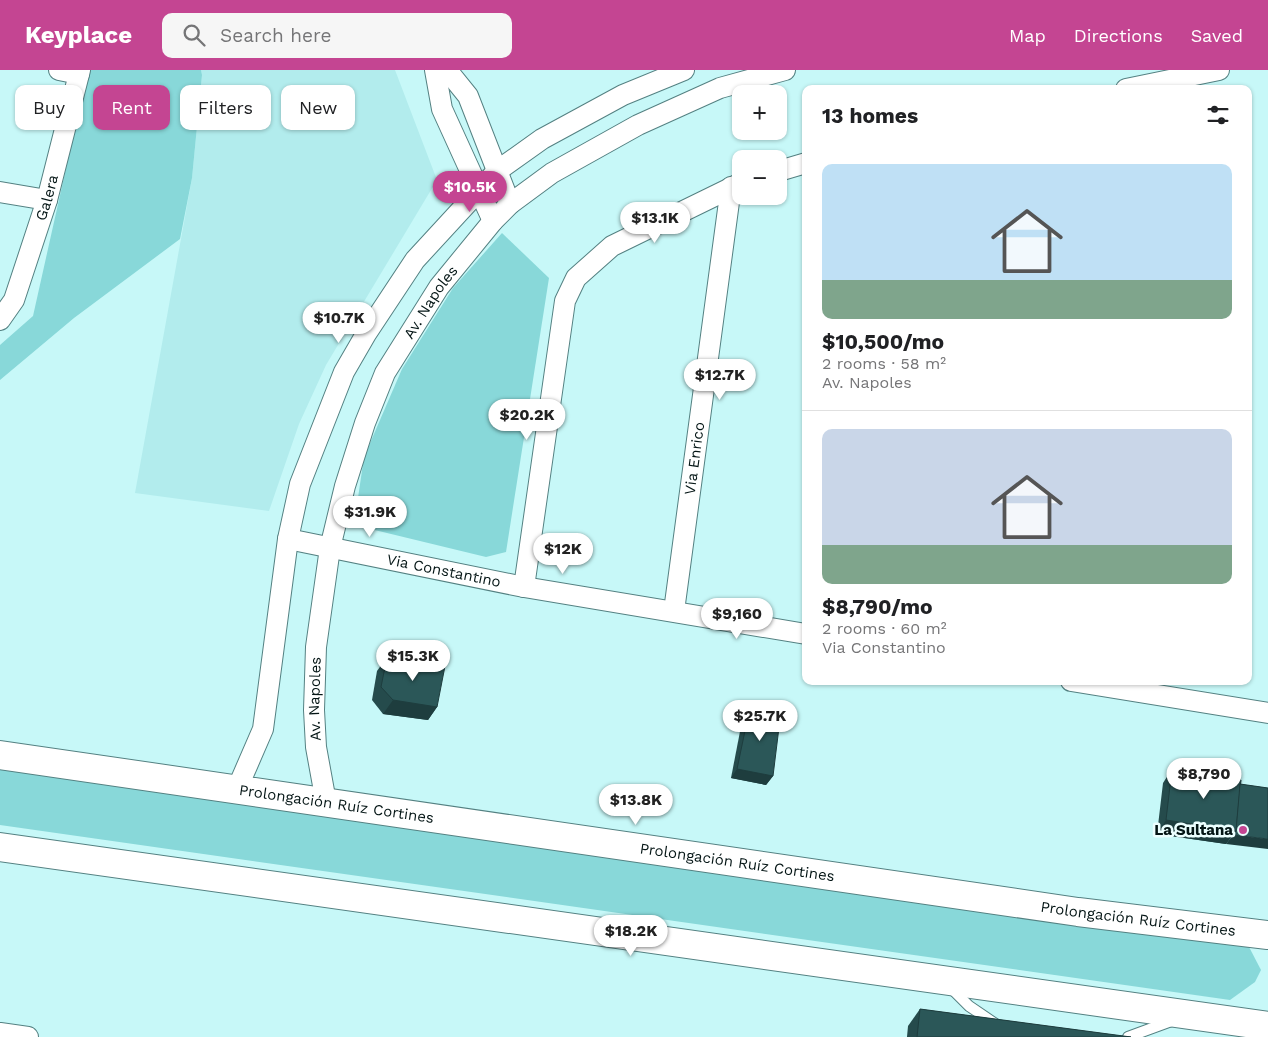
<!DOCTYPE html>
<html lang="en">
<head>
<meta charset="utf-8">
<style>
	:root { --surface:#fff; --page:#f6f6f6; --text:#202124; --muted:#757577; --line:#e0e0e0; --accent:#c44592 }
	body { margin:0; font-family:"Work Sans",sans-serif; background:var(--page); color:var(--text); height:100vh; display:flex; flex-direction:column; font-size:19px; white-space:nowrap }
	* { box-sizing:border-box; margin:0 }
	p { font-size:16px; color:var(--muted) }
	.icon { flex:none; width:28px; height:28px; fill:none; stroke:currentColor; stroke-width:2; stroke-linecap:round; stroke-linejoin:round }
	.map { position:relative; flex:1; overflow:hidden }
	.drawer { position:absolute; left:802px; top:15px; width:450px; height:600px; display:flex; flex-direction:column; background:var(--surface); border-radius:10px; box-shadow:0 1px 4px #0004 }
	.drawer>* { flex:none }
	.hud { position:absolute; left:15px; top:15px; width:475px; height:45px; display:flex; gap:10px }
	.fabs { position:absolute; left:732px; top:15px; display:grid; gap:10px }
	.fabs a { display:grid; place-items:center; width:55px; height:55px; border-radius:10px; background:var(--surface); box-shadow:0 1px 4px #0004; font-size:25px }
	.price { position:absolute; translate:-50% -42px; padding:0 11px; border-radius:18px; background:#fff; color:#222; font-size:16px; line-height:32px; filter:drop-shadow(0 1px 2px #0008) }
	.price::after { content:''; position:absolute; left:50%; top:30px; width:15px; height:11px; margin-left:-8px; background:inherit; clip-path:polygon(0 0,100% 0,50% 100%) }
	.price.current { background:var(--accent); color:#fff }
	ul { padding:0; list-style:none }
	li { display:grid; align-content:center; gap:10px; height:265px; padding:0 20px }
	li+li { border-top:1px solid var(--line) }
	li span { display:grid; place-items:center; height:155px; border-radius:10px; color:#555 }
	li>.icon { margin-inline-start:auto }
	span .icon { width:90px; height:90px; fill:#fffc; stroke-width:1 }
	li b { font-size:21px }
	h2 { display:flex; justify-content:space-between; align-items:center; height:60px; padding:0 20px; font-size:21px }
	.tag { padding:0 18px; border-radius:10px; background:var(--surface); box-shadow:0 1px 4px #0004; font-size:18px; line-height:45px }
	.tag.current { background:var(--accent); color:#fff }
	header { display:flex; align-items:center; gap:30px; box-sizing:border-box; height:70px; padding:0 25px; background:var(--accent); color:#fff }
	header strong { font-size:24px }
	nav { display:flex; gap:28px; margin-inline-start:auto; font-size:18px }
	.search { width:350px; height:45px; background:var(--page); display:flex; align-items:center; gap:12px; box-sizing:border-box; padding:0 18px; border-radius:10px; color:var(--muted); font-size:19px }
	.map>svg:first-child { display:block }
	.built { fill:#b2eced }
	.green { fill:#88d8d9 }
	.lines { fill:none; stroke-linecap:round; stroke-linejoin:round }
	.lane-casing { stroke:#548182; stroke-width:12 }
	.street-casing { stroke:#548182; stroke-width:22 }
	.secondary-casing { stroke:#548182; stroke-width:30 }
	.lane { stroke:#fff; stroke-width:10 }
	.street { stroke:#fff; stroke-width:20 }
	.secondary { stroke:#fff; stroke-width:28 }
	.wall { fill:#254b4c }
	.shaded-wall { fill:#1e3d3e }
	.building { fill:#2b5758; stroke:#1e3d3e }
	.poi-dot { fill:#c44592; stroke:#ecffff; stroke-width:2 }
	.labels { text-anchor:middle; stroke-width:5; stroke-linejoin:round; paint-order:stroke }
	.street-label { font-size:15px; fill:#041515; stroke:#ecffff }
	.poi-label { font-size:15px; font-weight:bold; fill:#041515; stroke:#ecffff; text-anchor:end }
</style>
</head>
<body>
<header>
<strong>Keyplace</strong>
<div class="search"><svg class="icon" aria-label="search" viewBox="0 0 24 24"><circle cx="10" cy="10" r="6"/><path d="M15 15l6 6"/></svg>Search here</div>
<nav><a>Map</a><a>Directions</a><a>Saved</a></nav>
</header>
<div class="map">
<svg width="1268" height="967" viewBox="0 0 1268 967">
	<rect width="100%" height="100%" fill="#c7f8f8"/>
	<polygon class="built" points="201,0 395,0 437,110 326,295 299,354 269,441 135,423 192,108 202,5"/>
	<g class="green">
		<polygon points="88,0 201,0 202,5 192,108 180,169 74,248 0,310 0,275 33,246"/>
		<polygon points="502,163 549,208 506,482 486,487 354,455 364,387 402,299 453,218"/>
		<polygon points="0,696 1248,875 1261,900 1255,912 1230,930 0,755"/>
	</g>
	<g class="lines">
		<defs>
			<g id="lane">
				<polyline points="952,919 969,936 997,955"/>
				<polyline points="1128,967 1174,950"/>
			</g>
			<g id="street">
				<polyline points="59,0 79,4"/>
				<polyline points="435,0 442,39 493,151"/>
				<polyline points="447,0 468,26 510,134"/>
				<polyline points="1126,19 1219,0"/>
				<polyline points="779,101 806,93"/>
				<polyline points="0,122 47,130"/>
				<path id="s1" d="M0,250l14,-20 33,-100 33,-130"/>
				<path id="s2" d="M288,469l236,48 282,47"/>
				<polyline points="524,517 565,231 576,208 612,176 741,113"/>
				<path id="s3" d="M674,541l57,-424"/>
				<polyline points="1071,611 1268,643"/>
				<polyline points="237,719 263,659 288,469 300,414 344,302 366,264 415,190 497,101 542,69 623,25 684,0"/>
				<path id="s4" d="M326,732l-10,-55 -2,-37 2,-63 14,-99 15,-62 20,-63 20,-50 54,-86 54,-66 17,-17 42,-31 86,-48 82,-37 65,-18"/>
				<polyline points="0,963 28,967"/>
			</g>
			<g id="secondary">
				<path id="s5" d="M0,685l1078,157 190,23"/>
				<polyline points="0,777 1268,956"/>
			</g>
		</defs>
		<use href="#lane" class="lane-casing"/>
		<use href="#street" class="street-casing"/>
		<use href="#secondary" class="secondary-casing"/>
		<use href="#lane" class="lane"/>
		<use href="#street" class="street"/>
		<use href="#secondary" class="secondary"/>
	</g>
	<g class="wall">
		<polygon points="387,587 437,637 428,650 383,644 372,630 377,601"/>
		<polygon points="750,637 773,706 766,715 731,708 743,646"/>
		<polygon points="1172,699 1240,714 1268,718 1226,774 1157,764 1163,713"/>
		<polygon points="920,939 1131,967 907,967 908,956"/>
	</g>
	<g class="shaded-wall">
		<polygon points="393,630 437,637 428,650 383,644"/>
		<polygon points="737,699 773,706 766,715 731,708"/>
		<polygon points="1166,750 1236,761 1226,774 1157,764"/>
		<polygon points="1233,765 1268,769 1268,779 1226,774"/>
	</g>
	<g class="building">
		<polygon points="387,587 445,596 437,637 393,630 381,617"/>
		<polygon points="750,637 781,641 773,706 737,699"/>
		<polygon points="1172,699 1241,710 1236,761 1166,750"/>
		<polygon points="1240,714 1268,718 1268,769 1233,765 1236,761"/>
		<polygon points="920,939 1131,967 917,967"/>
	</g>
	<circle class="poi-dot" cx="1243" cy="760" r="5"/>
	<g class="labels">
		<g class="street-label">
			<text dy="5" stroke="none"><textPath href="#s1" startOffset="132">Galera</textPath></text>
			<text dy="5" stroke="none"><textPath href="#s4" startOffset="524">Av. Napoles</textPath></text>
			<text dy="5" stroke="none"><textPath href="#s3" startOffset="154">Via Enrico</textPath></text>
			<text dy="5" stroke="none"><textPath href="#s2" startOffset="159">Via Constantino</textPath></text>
			<text dy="5" stroke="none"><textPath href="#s4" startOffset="104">Av. Napoles</textPath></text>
			<text dy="5" stroke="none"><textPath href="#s5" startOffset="340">Prolongación Ruíz Cortines</textPath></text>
			<text dy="5" stroke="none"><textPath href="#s5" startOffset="745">Prolongación Ruíz Cortines</textPath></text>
			<text dy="5" stroke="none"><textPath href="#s5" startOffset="1150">Prolongación Ruíz Cortines</textPath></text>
		</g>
		<g class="poi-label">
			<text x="1233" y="765">La Sultana</text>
		</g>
	</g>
</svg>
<div class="fabs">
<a>+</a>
<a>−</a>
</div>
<b class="price current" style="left:470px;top:143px">$10.5K</b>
<b class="price" style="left:655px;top:174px">$13.1K</b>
<b class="price" style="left:339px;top:274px">$10.7K</b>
<b class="price" style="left:720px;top:331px">$12.7K</b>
<b class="price" style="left:527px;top:371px">$20.2K</b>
<b class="price" style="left:370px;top:468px">$31.9K</b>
<b class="price" style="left:563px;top:505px">$12K</b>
<b class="price" style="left:737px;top:570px">$9,160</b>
<b class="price" style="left:413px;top:612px">$15.3K</b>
<b class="price" style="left:760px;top:672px">$25.7K</b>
<b class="price" style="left:1204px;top:730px">$8,790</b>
<b class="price" style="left:636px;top:756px">$13.8K</b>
<b class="price" style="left:631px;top:887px">$18.2K</b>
<div class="hud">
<a class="tag">Buy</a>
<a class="tag current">Rent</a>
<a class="tag">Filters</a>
<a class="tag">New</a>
</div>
<section class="drawer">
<h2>13 homes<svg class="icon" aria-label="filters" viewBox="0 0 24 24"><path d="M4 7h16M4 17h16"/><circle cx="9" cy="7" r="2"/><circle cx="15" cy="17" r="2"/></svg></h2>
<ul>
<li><span style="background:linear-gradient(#bfe0f5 75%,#7fa58c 0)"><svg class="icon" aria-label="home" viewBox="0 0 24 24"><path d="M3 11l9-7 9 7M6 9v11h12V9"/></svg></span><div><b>$10,500/mo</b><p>2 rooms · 58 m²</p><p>Av. Napoles</p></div></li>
<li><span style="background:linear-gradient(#c9d6e8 75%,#7fa58c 0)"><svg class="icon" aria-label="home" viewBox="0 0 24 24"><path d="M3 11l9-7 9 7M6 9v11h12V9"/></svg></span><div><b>$8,790/mo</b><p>2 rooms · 60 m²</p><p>Via Constantino</p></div></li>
</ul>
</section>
</div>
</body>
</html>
